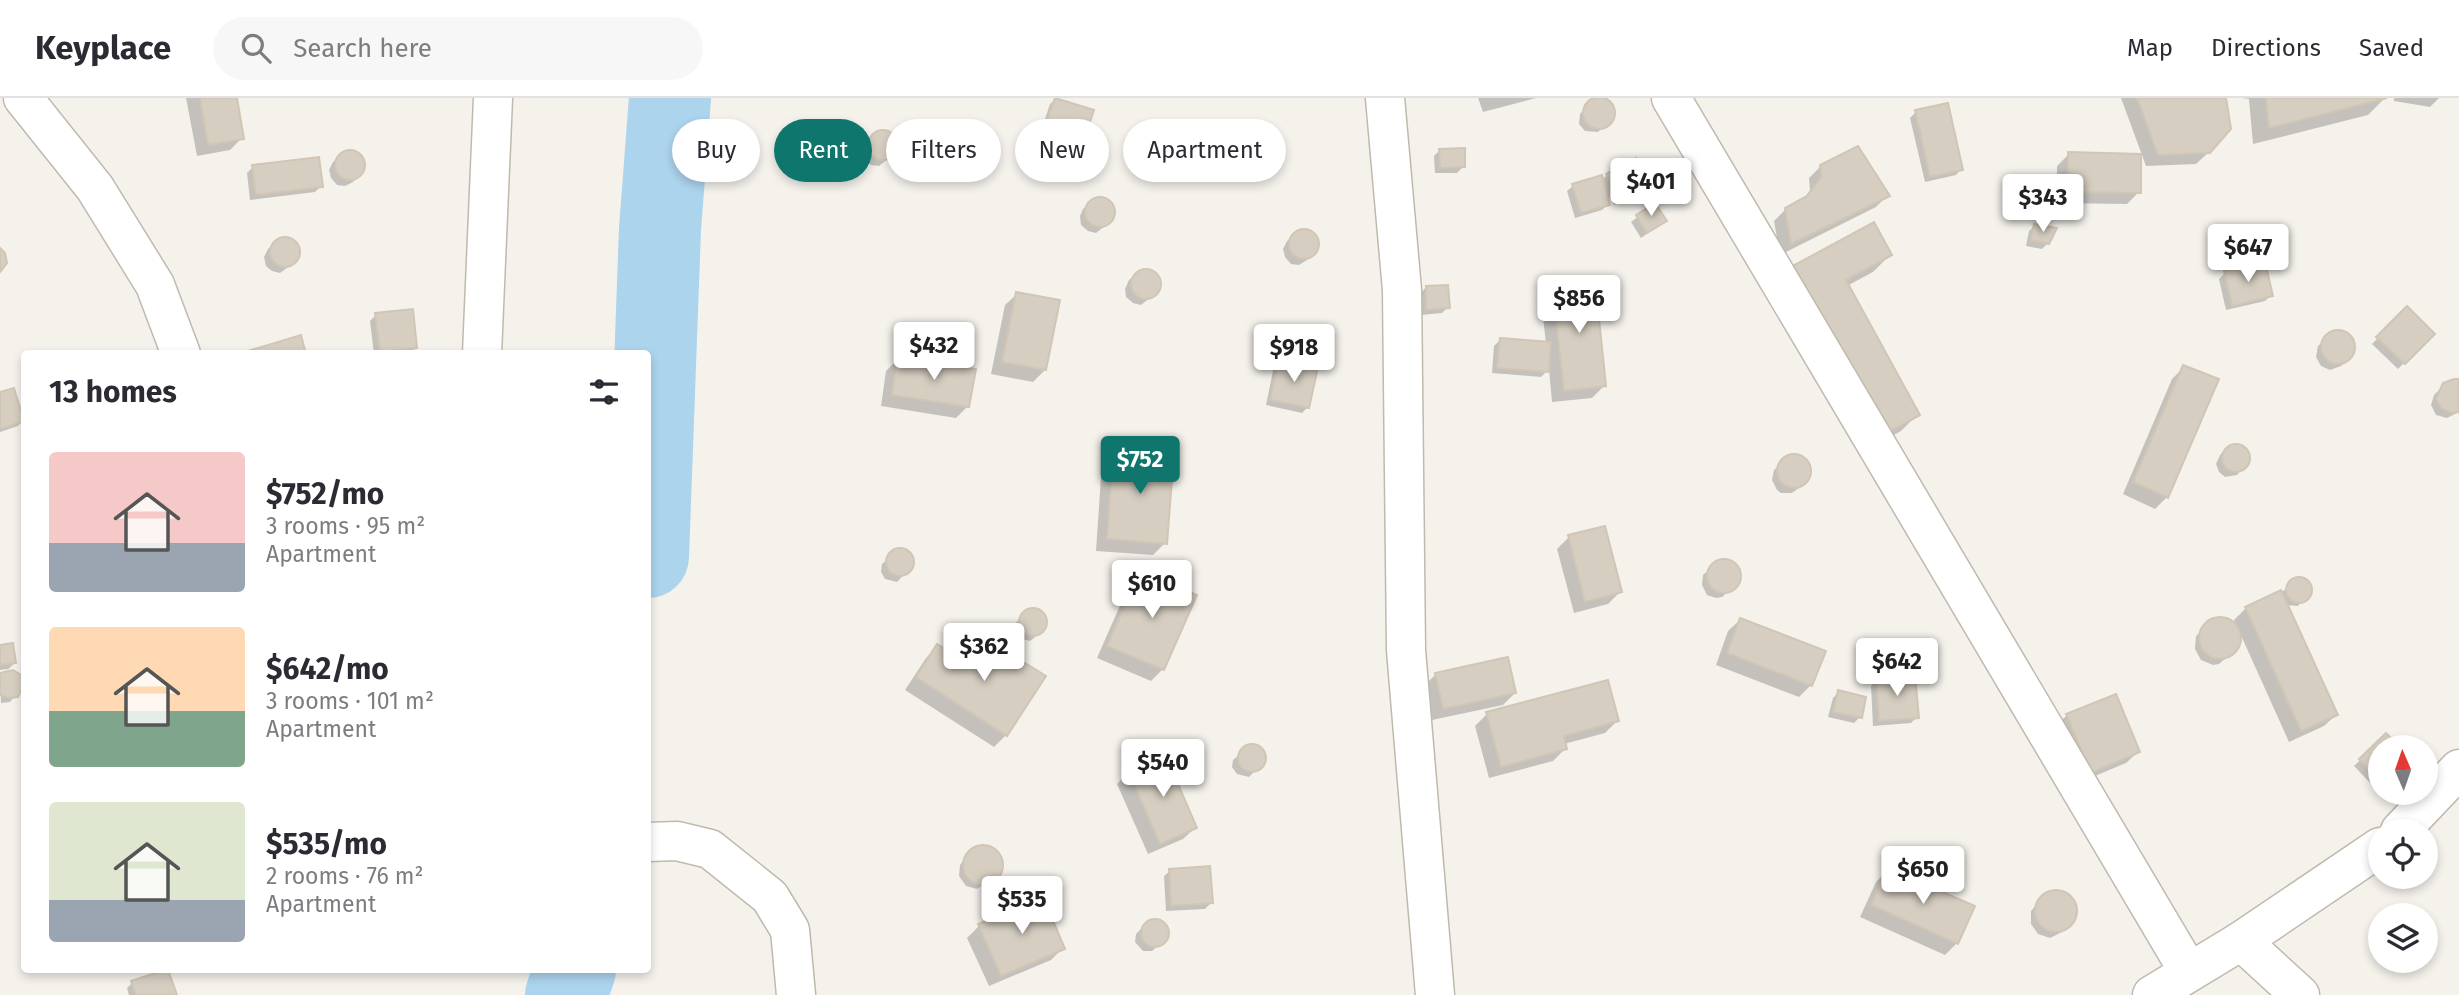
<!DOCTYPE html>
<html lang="en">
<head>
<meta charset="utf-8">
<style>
	:root { --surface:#fff; --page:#f7f7f7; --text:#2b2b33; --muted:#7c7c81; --line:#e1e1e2; --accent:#0f766e }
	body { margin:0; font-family:"Fira Sans",sans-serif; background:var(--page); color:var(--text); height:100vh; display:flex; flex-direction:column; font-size:26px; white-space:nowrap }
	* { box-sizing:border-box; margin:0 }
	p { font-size:23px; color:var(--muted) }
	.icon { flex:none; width:38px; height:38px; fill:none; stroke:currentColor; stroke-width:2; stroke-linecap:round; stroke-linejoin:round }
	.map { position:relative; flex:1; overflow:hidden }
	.side { position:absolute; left:21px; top:252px; width:630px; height:623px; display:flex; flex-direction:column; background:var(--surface); border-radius:7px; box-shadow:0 4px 10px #0003 }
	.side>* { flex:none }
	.guide { position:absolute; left:672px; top:21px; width:665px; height:63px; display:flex; gap:14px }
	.needle { width:46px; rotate:358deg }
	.controls { position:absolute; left:2368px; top:637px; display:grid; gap:14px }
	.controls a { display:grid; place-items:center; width:70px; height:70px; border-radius:50%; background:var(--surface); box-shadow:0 4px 10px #0003; font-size:35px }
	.price { position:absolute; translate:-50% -60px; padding:0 16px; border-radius:7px; background:#fff; color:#222; font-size:23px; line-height:46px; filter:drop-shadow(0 2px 4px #0008) }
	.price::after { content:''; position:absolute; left:50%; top:42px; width:21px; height:16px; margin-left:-10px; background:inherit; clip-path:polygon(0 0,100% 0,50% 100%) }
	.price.selected { background:var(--accent); color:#fff }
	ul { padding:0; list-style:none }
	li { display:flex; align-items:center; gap:21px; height:175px; padding:0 28px }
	li span { display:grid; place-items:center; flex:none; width:196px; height:140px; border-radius:7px; color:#555 }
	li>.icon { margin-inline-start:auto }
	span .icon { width:84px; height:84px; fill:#fffc; stroke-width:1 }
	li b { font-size:30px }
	h2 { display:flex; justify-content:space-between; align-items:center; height:84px; padding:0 28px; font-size:30px }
	.chip { padding:0 24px; border-radius:32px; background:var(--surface); box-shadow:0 4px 10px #0003; font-size:24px; line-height:63px }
	.chip.selected { background:var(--accent); color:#fff }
	header { display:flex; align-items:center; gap:42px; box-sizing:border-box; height:98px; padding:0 35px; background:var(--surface); border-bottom:2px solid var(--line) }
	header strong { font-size:33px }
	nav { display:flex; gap:38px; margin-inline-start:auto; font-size:24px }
	.search { width:490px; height:63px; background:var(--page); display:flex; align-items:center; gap:18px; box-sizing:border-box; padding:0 24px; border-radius:38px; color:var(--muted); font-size:26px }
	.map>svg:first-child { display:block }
	.shadow { fill:#0003 }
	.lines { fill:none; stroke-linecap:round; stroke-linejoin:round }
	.river { stroke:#acd4ed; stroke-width:82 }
	.building { fill:#d6cec1; stroke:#d1c5b5; stroke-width:2 }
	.street-casing { stroke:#c0b9ae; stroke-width:41 }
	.street { stroke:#fff; stroke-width:38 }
</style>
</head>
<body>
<header>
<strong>Keyplace</strong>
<div class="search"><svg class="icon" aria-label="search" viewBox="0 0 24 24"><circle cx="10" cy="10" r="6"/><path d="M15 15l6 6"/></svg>Search here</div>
<nav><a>Map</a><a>Directions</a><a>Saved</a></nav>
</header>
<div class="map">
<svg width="2459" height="897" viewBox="0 0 2459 897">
	<rect width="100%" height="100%" fill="#f5f2ec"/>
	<g class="shadow">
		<polygon points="186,0 235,0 242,40 230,52 197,58"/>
		<polygon points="1478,0 1536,0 1483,14"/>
		<polygon points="2121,0 2224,0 2209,54 2196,66 2146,68"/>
		<polygon points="2242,0 2385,0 2368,17 2253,46 2249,1"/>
		<polygon points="2394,0 2439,0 2430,9 2394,3"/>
		<polygon points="1056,1 1080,46 1074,51 1039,39 1050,6"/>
		<polygon points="1606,2 1613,13 1611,22 1598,34 1585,33 1579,26 1580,16 1592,3"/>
		<polygon points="1916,14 1961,71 1956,77 1925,84 1910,20"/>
		<polygon points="881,34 890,35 896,41 897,50 893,57 879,68 871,67 864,61 863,52 866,45"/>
		<polygon points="1440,52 1463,69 1457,75 1435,75 1434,58"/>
		<polygon points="348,53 356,55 362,61 364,69 353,84 345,88 337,87 331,80 329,72 333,64"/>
		<polygon points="2069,56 2139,94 2127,106 2057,105 2057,68"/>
		<polygon points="1821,68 1888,97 1876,109 1780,157 1774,123 1786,111 1802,103 1810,92 1809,80"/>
		<polygon points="253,69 321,88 315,94 250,102 247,75"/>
		<polygon points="1607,77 1648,87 1642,93 1614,107 1605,93 1608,106 1602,112 1575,120 1567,93 1573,88 1602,82"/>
		<polygon points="1098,100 1107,101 1113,107 1114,116 1110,124 1096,135 1088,133 1081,127 1080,118 1083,111"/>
		<polygon points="1654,107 1665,123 1641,140 1631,124"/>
		<polygon points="2035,128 2048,145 2042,151 2026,148 2029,133"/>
		<polygon points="1302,132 1311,134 1316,139 1318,148 1307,162 1299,167 1291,166 1285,159 1283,151 1287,143"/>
		<polygon points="283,140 291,141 298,148 298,157 295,164 280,175 272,173 266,168 264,159 268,151"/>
		<polygon points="1890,157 1873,174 1847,188 1918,316 1901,333 1866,352 1775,187"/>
		<polygon points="1143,172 1152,173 1158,180 1160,188 1155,196 1141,207 1133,205 1126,199 1125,191 1129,182"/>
		<polygon points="2225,175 2271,197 2265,203 2226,212 2219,181"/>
		<polygon points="1553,188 1604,288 1592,300 1552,304 1549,271 1541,279 1492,275 1494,248 1500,242 1546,246 1541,200"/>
		<polygon points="1426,189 1448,209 1442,215 1421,217 1421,195"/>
		<polygon points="1017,196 1045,272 1033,284 991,276 1005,207"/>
		<polygon points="2407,211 2432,236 2398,271 2372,246"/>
		<polygon points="376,217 415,249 410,255 374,256 370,223"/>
		<polygon points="2343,234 2351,240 2354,249 2347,262 2341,268 2330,272 2321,268 2316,259 2318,248 2333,235"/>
		<polygon points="898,261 968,308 956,320 881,308 886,273"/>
		<polygon points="1280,262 1308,309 1302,315 1266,307 1274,268"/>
		<polygon points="2184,269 2167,399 2155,411 2123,396 2172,281"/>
		<polygon points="2448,283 2459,283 2459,314 2447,320 2436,317 2431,307 2434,297"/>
		<polygon points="0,296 23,322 18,328 0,334"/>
		<polygon points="2239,348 2248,356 2248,363 2237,377 2225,379 2219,374 2216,366 2220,357 2226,351"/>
		<polygon points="1114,353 1165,445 1153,457 1096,453 1102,364"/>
		<polygon points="1789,359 1799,359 1803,361 1810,373 1806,383 1800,389 1792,395 1781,395 1777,392 1772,382 1774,372"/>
		<polygon points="1569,439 1620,494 1608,506 1574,515 1557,451"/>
		<polygon points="899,452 907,453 912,459 912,468 897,484 885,481 881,474 882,466"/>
		<polygon points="1718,463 1728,463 1739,473 1736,487 1722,499 1716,500 1707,497 1702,487 1703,477"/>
		<polygon points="1141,475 1163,571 1151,583 1097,560 1129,487"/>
		<polygon points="2297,481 2304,482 2309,487 2309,495 2298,508 2286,507 2336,617 2324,628 2289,644 2239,533 2239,545 2236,551 2219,566 2213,567 2201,562 2195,551 2196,538 2213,523 2225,522 2237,532 2234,522 2246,510 2282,494"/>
		<polygon points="1032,511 1040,513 1046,524 1044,532 1030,543 1018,540 1014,533 1015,525"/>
		<polygon points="1740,522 1811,587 1799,599 1716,567 1728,533"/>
		<polygon points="981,540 1006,637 994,649 905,592 926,560 938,548 962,564"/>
		<polygon points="0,549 15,565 5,574 16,597 10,604 1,605 0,579 8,571 0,572"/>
		<polygon points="1436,576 1515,595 1503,607 1432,622 1424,588"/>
		<polygon points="1876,582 1917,619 1911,625 1873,628 1871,588"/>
		<polygon points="1839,594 1860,619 1854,625 1828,619 1833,600"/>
		<polygon points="1487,616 1617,623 1605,635 1564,646 1565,651 1553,663 1489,680 1475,628"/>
		<polygon points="2067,617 2138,654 2126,665 2078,685 2055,629"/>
		<polygon points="2386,637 2397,649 2380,649 2380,689 2377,692 2354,668"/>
		<polygon points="1250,648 1258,649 1263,655 1264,664 1249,679 1237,676 1232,669 1233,662"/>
		<polygon points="1129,674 1195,730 1183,741 1148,756 1117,686"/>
		<polygon points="980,749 991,751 1001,765 998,776 977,791 966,788 959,778 960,767 969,755"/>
		<polygon points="1888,772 1957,845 1945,857 1860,819 1876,784"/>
		<polygon points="1170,773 1211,805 1205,811 1166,813 1164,778"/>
		<polygon points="2052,794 2059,794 2070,799 2076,810 2076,816 2069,828 2062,834 2050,840 2038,836 2031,826 2031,813 2046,796"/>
		<polygon points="1157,822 1166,830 1165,842 1152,853 1143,853 1135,844 1136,836 1149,823"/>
		<polygon points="979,828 1063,850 1051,862 989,888 967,840"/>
		<polygon points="132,885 176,897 129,897 127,890"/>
	</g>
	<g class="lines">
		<g class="river">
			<polyline points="648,459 660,131 670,0"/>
			<polyline points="566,897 575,872"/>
		</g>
	</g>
	<g class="building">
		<circle cx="1599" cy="15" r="16"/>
		<polygon points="200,0 237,0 244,41 208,47"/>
		<polygon points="1055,0 1094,12 1082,47 1043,34"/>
		<polygon points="2137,0 2226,0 2231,31 2210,55 2158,57"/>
		<polygon points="2266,0 2387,0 2269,30"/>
		<polygon points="1948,5 1963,72 1930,79 1915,12"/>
		<circle cx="883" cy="47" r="15"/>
		<polygon points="1858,48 1890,98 1791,146 1785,110 1807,98 1821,79 1820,67"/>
		<polygon points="1465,50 1465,69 1440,70 1439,51"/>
		<circle cx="350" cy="67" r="15"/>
		<polygon points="2068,54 2141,56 2141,95 2068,94"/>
		<polygon points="319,59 323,89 256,97 252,67"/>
		<polygon points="1636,60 1650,87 1620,102 1606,76"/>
		<polygon points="1602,77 1610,107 1581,115 1572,86"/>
		<circle cx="1100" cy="114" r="15"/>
		<polygon points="1655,105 1667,123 1647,135 1636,117"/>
		<polygon points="1874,124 1892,157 1846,182 1920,317 1883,337 1791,169"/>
		<polygon points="2034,126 2057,130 2049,146 2031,142"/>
		<circle cx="1304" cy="146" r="15"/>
		<circle cx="285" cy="154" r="15"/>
		<polygon points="0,150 5,155 7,165 0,174"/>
		<polygon points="2265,164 2273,198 2232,208 2224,173"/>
		<circle cx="1146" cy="186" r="15"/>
		<polygon points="1595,182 1606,288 1564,293 1552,186"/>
		<polygon points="1448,187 1450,210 1426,212 1426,188"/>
		<polygon points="1016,194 1060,202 1046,272 1002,264"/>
		<polygon points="2407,208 2435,236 2405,266 2376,239"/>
		<polygon points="413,211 417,250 380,254 375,215"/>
		<circle cx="2338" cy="249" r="17"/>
		<polygon points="301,237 306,256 238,256"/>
		<polygon points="1500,240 1551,244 1549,274 1497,270"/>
		<polygon points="897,259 976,271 969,309 892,297"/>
		<polygon points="1279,261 1318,269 1309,310 1270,302"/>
		<polygon points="2183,267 2219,281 2168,400 2133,384"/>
		<polygon points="2454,281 2459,281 2459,314 2453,315 2442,311 2436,301 2443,285"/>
		<polygon points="14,290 24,323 0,331 0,294"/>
		<circle cx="2236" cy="360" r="14"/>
		<polygon points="1113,351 1174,355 1167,446 1107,441"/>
		<circle cx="1794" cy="373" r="17"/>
		<polygon points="1605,428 1622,494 1585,504 1568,437"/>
		<circle cx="900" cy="464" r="14"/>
		<circle cx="1724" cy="478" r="17"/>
		<polygon points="1140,473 1197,497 1164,572 1107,548"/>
		<circle cx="2299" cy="492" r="13"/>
		<polygon points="2281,492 2338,617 2301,633 2245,509"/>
		<circle cx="1033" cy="524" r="14"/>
		<circle cx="2220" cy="540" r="21"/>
		<polygon points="1740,520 1826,553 1812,588 1727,555"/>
		<polygon points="981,538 1046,578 1007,638 916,579 937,546 965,564"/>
		<polygon points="13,545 16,565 0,567 0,547"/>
		<polygon points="1508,559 1516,595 1443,611 1435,575"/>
		<polygon points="13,572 21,577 24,587 18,599 8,600 0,597 0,575"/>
		<polygon points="1915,577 1919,620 1879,623 1876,580"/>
		<polygon points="1608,582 1619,623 1564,638 1567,651 1501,669 1486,614"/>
		<polygon points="1838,592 1866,599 1862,620 1833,614"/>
		<polygon points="2116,596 2140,654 2091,675 2066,616"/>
		<polygon points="2386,635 2400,649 2380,649 2380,684 2359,661"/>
		<circle cx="1252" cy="660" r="14"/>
		<polygon points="1165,656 1197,730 1160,746 1128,673"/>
		<circle cx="983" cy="767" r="20"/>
		<polygon points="1210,768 1213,805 1171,808 1169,771"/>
		<polygon points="1887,770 1975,808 1958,846 1871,807"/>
		<circle cx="2056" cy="813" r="21"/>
		<polygon points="1043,799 1065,851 1001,878 978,826"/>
		<circle cx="1155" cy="835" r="14"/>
		<polygon points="165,872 168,872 177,897 136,897 131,883"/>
	</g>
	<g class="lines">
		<defs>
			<g id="street">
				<polyline points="23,0 95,90 155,187 181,256"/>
				<polyline points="1385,0 1402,192 1406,552 1435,897"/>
				<polyline points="1671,0 2189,874"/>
				<polyline points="482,256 493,0"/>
				<polyline points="2400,733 2459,671"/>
				<polyline points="648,744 677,743 710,751 770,799 790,832 796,897"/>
				<polyline points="2241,843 2300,897"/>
				<polyline points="2152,897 2241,843 2380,749"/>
			</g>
		</defs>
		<use href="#street" class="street-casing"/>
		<use href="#street" class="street"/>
	</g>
</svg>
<div class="controls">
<a><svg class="needle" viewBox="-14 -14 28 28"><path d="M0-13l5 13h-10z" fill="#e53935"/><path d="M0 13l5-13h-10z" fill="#7c7c81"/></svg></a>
<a><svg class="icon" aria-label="locate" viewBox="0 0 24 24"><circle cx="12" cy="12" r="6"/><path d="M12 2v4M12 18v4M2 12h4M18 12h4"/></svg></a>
<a><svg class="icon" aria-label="layers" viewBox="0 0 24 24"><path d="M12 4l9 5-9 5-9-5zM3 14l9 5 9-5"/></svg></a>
</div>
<b class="price" style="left:1651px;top:120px">$401</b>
<b class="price" style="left:2043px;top:136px">$343</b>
<b class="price" style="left:2248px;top:186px">$647</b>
<b class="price" style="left:1579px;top:237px">$856</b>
<b class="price" style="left:934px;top:284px">$432</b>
<b class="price" style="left:1294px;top:286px">$918</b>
<b class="price selected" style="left:1140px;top:398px">$752</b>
<b class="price" style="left:1152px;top:522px">$610</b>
<b class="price" style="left:984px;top:585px">$362</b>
<b class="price" style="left:1897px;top:600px">$642</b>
<b class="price" style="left:1163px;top:701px">$540</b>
<b class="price" style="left:1923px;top:808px">$650</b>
<b class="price" style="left:1022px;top:838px">$535</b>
<div class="guide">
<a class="chip">Buy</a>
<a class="chip selected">Rent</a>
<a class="chip">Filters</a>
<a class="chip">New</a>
<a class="chip">Apartment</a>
</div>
<section class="side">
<h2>13 homes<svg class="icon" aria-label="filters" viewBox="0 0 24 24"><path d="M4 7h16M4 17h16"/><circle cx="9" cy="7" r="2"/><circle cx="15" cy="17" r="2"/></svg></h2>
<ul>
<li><span style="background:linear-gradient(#f6c9c9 65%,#9aa5b1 0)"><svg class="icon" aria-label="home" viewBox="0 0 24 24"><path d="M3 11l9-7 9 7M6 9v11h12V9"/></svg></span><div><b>$752/mo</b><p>3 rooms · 95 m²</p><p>Apartment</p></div></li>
<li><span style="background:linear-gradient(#ffd9b3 60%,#7fa58c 0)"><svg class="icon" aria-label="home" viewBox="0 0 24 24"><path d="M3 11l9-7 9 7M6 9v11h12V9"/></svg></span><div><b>$642/mo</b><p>3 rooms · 101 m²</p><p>Apartment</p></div></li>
<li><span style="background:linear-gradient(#dfe7d0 70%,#9aa5b1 0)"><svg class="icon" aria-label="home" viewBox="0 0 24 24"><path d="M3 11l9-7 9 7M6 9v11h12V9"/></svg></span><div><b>$535/mo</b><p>2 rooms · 76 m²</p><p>Apartment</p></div></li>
</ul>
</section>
</div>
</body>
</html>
